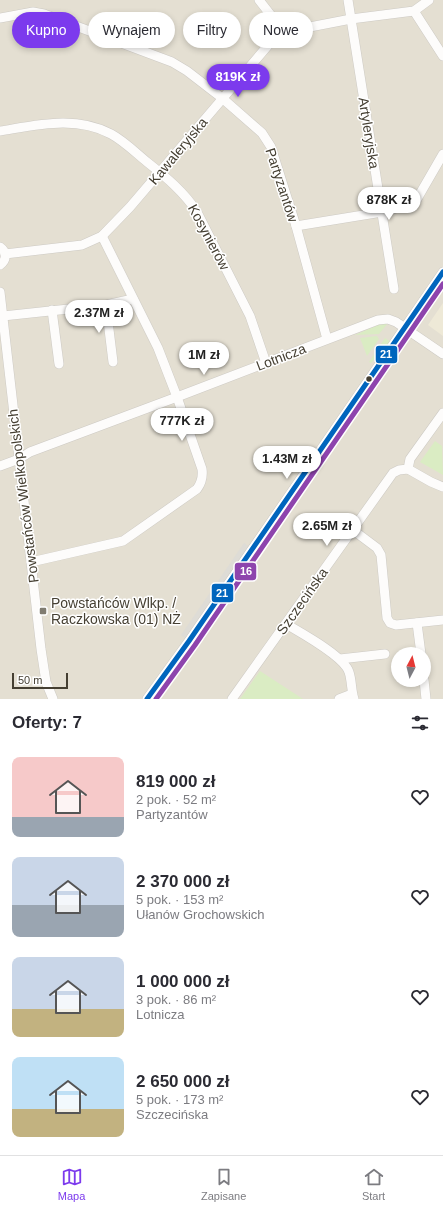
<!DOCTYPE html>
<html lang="pl">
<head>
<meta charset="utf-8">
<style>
	:root { --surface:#fff; --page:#f7f7f7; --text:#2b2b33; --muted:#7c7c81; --line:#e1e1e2; --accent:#7c3aed }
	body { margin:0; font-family:Helvetica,sans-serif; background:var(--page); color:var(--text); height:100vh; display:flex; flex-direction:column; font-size:15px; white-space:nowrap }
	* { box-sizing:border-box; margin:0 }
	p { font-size:13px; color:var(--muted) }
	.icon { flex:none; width:22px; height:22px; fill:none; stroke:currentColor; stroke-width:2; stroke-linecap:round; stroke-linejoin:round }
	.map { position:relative; height:699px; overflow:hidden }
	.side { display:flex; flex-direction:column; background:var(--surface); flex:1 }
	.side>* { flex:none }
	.hud { position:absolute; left:12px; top:12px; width:419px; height:36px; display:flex; gap:8px }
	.needle { width:26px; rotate:7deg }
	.tools { position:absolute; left:391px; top:647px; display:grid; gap:8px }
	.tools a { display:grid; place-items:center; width:40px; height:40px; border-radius:50%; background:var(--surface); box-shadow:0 2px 6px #0003; font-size:20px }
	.scale { position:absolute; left:12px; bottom:10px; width:56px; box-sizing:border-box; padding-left:4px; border:2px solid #453f32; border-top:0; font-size:11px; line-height:14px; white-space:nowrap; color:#453f32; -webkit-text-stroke:3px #fff; paint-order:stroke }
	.price { position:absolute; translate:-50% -34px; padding:0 9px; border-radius:14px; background:#fff; color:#222; font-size:13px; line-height:26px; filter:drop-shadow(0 1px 2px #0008) }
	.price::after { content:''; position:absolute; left:50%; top:24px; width:12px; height:9px; margin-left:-6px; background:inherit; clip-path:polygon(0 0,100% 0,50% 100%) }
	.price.active { background:var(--accent); color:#fff }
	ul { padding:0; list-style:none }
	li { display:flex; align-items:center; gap:12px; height:100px; padding:0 12px }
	li span { display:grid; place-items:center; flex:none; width:112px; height:80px; border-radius:8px; color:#555 }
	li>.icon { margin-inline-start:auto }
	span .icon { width:48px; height:48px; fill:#fffc; stroke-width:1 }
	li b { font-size:17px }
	h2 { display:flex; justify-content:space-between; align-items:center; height:48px; padding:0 12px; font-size:17px }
	.chip { padding:0 14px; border-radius:18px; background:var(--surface); box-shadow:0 2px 6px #0003; font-size:14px; line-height:36px }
	.chip.active { background:var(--accent); color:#fff }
	.menu { display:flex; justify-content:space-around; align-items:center; height:56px; border-top:1px solid var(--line); background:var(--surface); font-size:11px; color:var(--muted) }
	.menu a { display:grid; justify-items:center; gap:2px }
	.menu .active { color:var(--accent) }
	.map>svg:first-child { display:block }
	.residential { fill:#e4dfd2; fill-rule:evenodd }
	.education { fill:#eee9d7 }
	.green { fill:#daecc3 }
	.parking { fill:#dedcd6 }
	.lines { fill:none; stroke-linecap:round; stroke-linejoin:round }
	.minor-casing { stroke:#cdcac4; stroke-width:10 }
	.minor { stroke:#fdfcfb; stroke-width:9 }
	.bus-1-casing { stroke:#fff; stroke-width:8 }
	.bus-2-casing { stroke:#fff; stroke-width:8 }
	.bus-1 { stroke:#0065bd; stroke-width:5 }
	.bus-2 { stroke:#8e44ad; stroke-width:5 }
	.bus-dot { fill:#453f32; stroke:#fff; stroke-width:1.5 }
	.poi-dot { fill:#807c71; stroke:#fff; stroke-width:1.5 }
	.labels { text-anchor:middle; stroke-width:3; stroke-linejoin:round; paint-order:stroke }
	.street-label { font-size:14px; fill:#453f32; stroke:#fff }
	.poi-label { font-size:14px; fill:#453f32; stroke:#fff; text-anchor:start }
	.line-badge { stroke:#fff; stroke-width:1.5 }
	.badge-label { font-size:11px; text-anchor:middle; font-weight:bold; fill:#fff }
</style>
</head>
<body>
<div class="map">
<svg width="443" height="699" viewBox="0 0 443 699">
	<rect width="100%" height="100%" fill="#efede6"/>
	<path class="residential" d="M0,0h443v699h-443zM398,654h26v26h-26z"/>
	<polygon class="education" points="443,303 443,336 428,325"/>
	<g class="green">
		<polygon points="388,323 379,334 355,335 380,324"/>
		<polygon points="377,336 379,339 367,356 360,338"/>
		<polygon points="385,338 391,342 371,363 369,362"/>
		<polygon points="435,441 442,446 443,475 420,462"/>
		<polygon points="260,671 303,699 240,699"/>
	</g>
	<polygon class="parking" points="244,543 253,549 189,641 181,635"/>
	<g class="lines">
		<defs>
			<g id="minor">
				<polyline points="259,0 284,32"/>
				<polyline points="348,0 394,289"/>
				<polyline points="414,11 443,56"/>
				<polyline points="0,18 33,12 44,14 172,62 187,71 222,98 262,133 271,147 296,226 327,339"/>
				<path d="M0,131c37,-6 76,-16 111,3 13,7 25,19 36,28 19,15 37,30 50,50l53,104 16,47"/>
				<polyline points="296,226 382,212 412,204 417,199 443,154"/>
				<path d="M0,247c7,5 7,13 0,18"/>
				<polyline points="5,254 82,245 102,236 130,207 270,43 284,32 351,19 414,11 429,0"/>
				<polyline points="0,292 41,649 46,682 53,699"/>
				<polyline points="106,305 113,362"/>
				<polyline points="52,310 59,364"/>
				<polyline points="3,316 106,305 133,299"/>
				<polyline points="0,466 19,459 30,452 177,397 378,320 388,319 396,322 443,354"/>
				<polyline points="408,469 431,482 443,487"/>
				<polyline points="353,530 377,548 381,555 387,618 390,623 396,625 443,620"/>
				<path d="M31,562l92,-21 74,-52c5,-7 6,-13 5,-20l-25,-72 -19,-49 -56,-112"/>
				<polyline points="417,623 421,654"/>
				<path d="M286,624c15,9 58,32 63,48 3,9 2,18 5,27"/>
				<polyline points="340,659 385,654"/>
				<polyline points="424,680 426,699"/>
				<polyline points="147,699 189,641 443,272"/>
				<polyline points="232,699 393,473 399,470 408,469 410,459 443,413"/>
				<polyline points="339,699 352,694"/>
			</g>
		</defs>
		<use href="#minor" class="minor-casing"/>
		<use href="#minor" class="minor"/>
		<defs>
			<polyline id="bus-1" points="147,699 189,641 443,272"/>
			<polyline id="bus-2" points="156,699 195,645 443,284"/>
		</defs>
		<use href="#bus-1" class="bus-1-casing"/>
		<use href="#bus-2" class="bus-2-casing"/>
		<use href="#bus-1" class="bus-1"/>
		<use href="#bus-2" class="bus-2"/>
	</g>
	<circle class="bus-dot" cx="369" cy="379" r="3.5"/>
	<rect class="poi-dot" x="39" y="607" width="8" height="8" rx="2"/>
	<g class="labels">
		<g class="street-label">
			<text transform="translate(369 133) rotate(81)" y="5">Artyleryjska</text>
			<text transform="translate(178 151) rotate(-50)" y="5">Kawaleryjska</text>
			<text transform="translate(282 185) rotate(72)" y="5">Partyzantów</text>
			<text transform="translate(209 237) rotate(62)" y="5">Kosynierów</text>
			<text transform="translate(281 357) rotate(-21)" y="5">Lotnicza</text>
			<text transform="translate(23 496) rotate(-97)" y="5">Powstańców Wielkopolskich</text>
			<text transform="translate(302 601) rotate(-55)" y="5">Szczecińska</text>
		</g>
		<g class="poi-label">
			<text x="51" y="608">Powstańców Wlkp. /<tspan x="51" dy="16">Raczkowska (01) NŻ</tspan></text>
		</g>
	</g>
	<g class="line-badge">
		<rect x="375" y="345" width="23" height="19" rx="4" fill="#0065bd"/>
		<rect x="234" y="562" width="23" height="19" rx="4" fill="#8e44ad"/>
		<rect x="211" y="583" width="23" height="20" rx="4" fill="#0065bd"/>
	</g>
	<g class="badge-label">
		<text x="386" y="358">21</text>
		<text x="246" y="575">16</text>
		<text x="222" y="597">21</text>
	</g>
</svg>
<div class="tools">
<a><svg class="needle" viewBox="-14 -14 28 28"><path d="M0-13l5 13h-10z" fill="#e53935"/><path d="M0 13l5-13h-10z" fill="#7c7c81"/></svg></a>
</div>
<div class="scale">50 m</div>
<b class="price active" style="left:238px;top:98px">819K zł</b>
<b class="price" style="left:389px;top:221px">878K zł</b>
<b class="price" style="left:99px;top:334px">2.37M zł</b>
<b class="price" style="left:204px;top:376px">1M zł</b>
<b class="price" style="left:182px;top:442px">777K zł</b>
<b class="price" style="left:287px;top:480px">1.43M zł</b>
<b class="price" style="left:327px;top:547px">2.65M zł</b>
<div class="hud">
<a class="chip active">Kupno</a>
<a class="chip">Wynajem</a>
<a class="chip">Filtry</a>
<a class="chip">Nowe</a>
</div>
</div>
<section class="side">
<h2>Oferty: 7<svg class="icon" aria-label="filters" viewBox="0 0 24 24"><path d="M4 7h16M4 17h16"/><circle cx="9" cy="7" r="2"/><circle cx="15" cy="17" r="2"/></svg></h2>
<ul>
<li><span style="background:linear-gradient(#f6c9c9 75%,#9aa5b1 0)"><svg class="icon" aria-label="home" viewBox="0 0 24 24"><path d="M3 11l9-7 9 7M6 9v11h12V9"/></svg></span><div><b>819 000 zł</b><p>2 pok. · 52 m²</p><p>Partyzantów</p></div><svg class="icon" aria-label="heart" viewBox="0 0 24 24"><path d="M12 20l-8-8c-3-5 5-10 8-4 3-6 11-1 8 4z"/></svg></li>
<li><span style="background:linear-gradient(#c9d6e8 60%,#9aa5b1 0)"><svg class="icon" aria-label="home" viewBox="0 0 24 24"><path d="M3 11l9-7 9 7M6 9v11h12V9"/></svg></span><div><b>2 370 000 zł</b><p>5 pok. · 153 m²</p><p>Ułanów Grochowskich</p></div><svg class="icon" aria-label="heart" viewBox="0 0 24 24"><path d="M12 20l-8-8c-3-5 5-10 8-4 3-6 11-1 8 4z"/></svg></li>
<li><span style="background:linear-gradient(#c9d6e8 65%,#c2b280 0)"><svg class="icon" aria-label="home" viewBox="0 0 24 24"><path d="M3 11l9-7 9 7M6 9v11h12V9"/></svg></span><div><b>1 000 000 zł</b><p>3 pok. · 86 m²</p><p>Lotnicza</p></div><svg class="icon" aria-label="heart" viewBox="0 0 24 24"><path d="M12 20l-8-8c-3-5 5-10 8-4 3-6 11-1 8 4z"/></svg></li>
<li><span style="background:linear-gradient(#bfe0f5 65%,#c2b280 0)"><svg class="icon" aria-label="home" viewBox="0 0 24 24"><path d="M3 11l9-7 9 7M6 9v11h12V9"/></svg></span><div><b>2 650 000 zł</b><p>5 pok. · 173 m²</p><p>Szczecińska</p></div><svg class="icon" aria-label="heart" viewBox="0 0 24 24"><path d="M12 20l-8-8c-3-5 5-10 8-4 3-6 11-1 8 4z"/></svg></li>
</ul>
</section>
<nav class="menu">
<a class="active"><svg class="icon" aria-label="map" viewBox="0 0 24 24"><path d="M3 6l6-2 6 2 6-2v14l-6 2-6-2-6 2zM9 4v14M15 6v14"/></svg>Mapa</a>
<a><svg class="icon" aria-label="saved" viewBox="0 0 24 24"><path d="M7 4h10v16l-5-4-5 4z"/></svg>Zapisane</a>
<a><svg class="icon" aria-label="home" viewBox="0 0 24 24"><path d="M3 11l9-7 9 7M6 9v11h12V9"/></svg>Start</a>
</nav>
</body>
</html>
